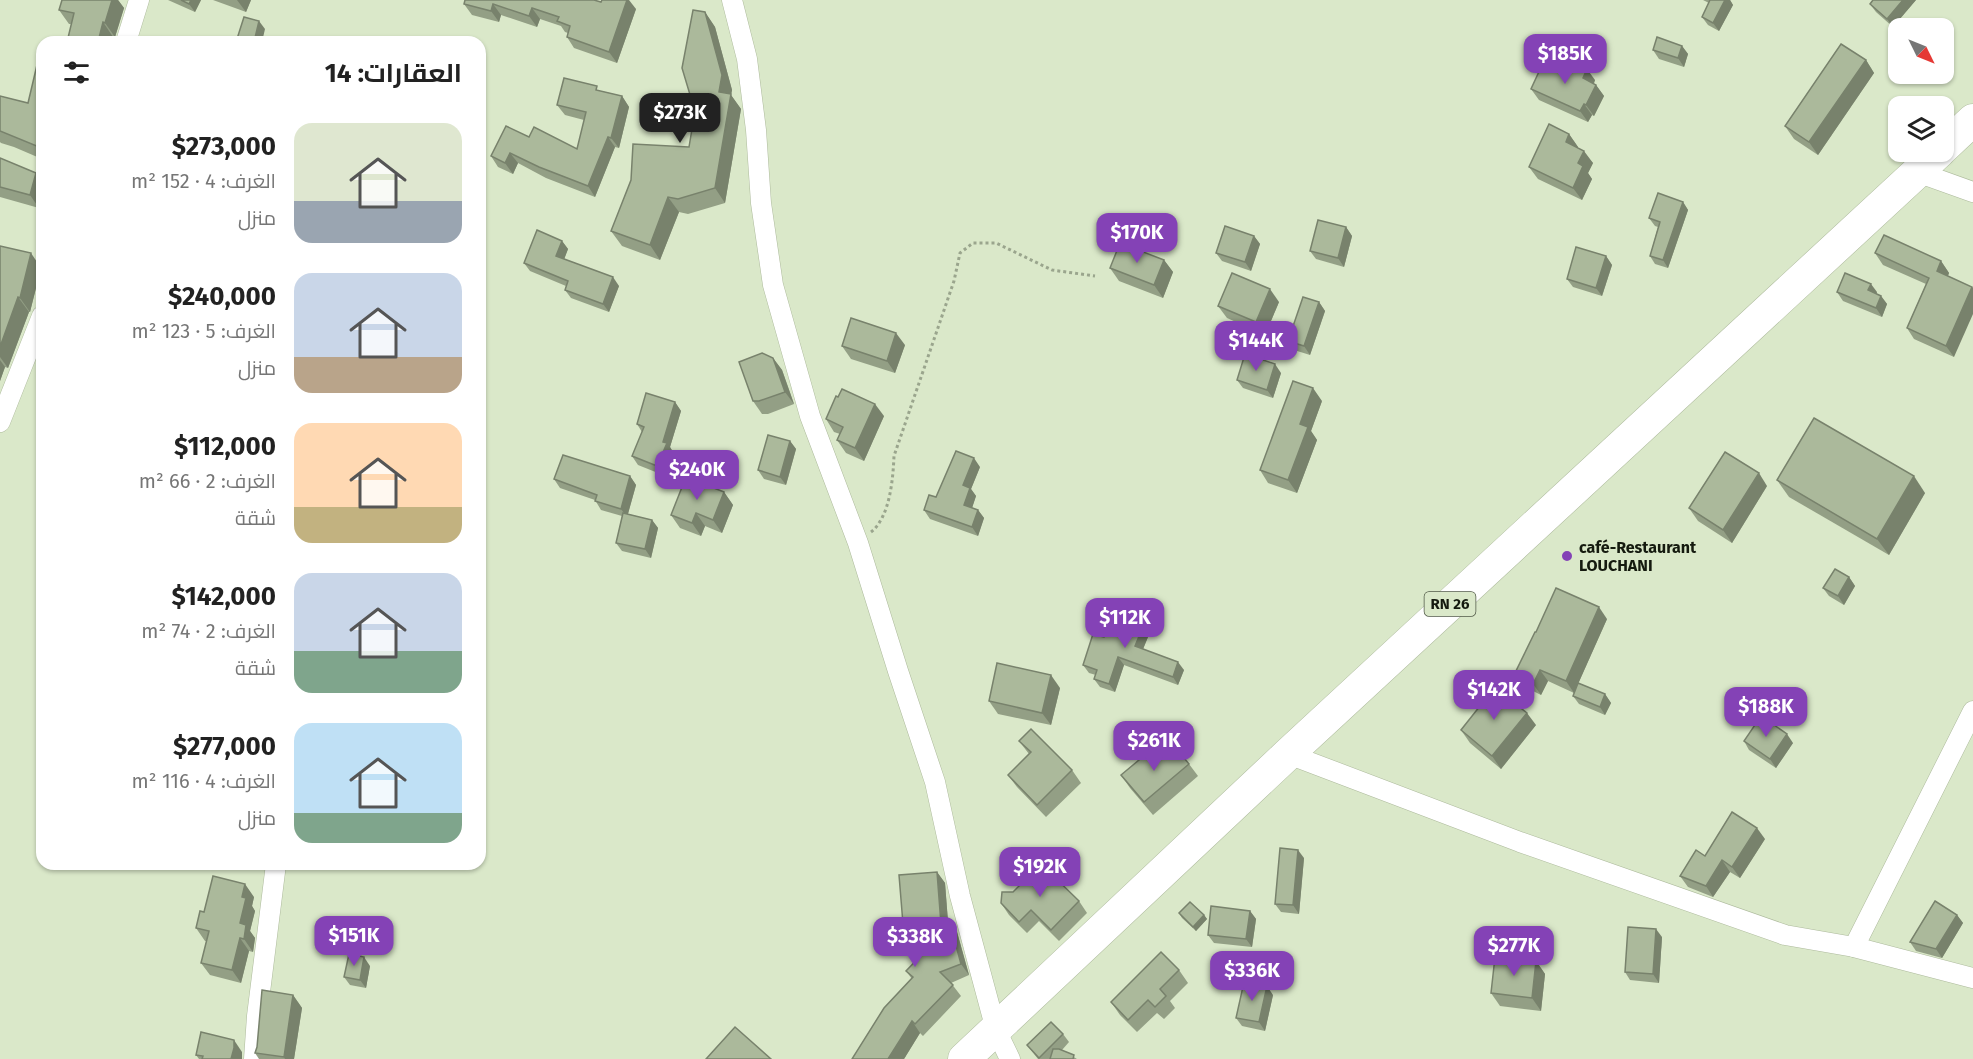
<!DOCTYPE html>
<html lang="ar">
<head>
<meta charset="utf-8">
<style>
	:root { --surface:#fff; --page:#f6f6f6; --text:#222; --muted:#767676; --accent:#8442b6 }
	body { margin:0; font-family:"Fira Sans",Cairo,sans-serif; background:var(--page); color:var(--text); direction:rtl; height:100vh; display:flex; flex-direction:column; font-size:22px; white-space:nowrap }
	* { box-sizing:border-box; margin:0 }
	p { font-size:20px; color:var(--muted) }
	.icon { flex:none; width:33px; height:33px; fill:none; stroke:currentColor; stroke-width:2; stroke-linecap:round; stroke-linejoin:round }
	.map { position:relative; flex:1; overflow:hidden; direction:ltr }
	.side { position:absolute; left:36px; top:36px; width:450px; height:834px; display:flex; flex-direction:column; background:var(--surface); border-radius:18px; box-shadow:0 2px 4px #0004; direction:rtl }
	.side>* { flex:none }
	.needle { width:39px; rotate:133deg }
	.buttons { position:absolute; left:1888px; top:18px; display:grid; gap:12px }
	.buttons a { display:grid; place-items:center; width:66px; height:66px; border-radius:12px; background:var(--surface); box-shadow:0 2px 4px #0004; font-size:30px }
	.price { position:absolute; translate:-50% -51px; padding:0 14px; border-radius:12px; background:var(--accent); color:#fff; font-size:20px; line-height:39px; filter:drop-shadow(0 2px 3px #0008) }
	.price::after { content:''; position:absolute; left:50%; top:36px; width:18px; height:14px; margin-left:-9px; background:inherit; clip-path:polygon(0 0,100% 0,50% 100%) }
	.price.selected { background:#222; color:#fff }
	ul { padding:0; list-style:none }
	li { display:flex; align-items:center; gap:18px; height:150px; padding:0 24px }
	li span { display:grid; place-items:center; flex:none; width:168px; height:120px; border-radius:18px; color:#555 }
	li>.icon { margin-inline-start:auto }
	span .icon { width:72px; height:72px; fill:#fffc; stroke-width:1 }
	li b { font-size:26px }
	h2 { display:flex; justify-content:space-between; align-items:center; height:72px; padding:0 24px; font-size:26px }
	.map>svg:first-child { display:block }
	.lines { fill:none; stroke-linecap:round; stroke-linejoin:round }
	.minor-casing { stroke:#adba9c; stroke-width:21 }
	.primary-casing { stroke:#adba9c; stroke-width:33 }
	.path { stroke:#9aa58d; stroke-width:3; stroke-dasharray:3 3; stroke-linecap:butt }
	.minor { stroke:#fff; stroke-width:20 }
	.primary { stroke:#fff; stroke-width:32 }
	.wall { fill:#939f85 }
	.shaded-wall { fill:#78826c }
	.building { fill:#abb99b; stroke:#78826c; stroke-width:1.5 }
	.poi-dot { fill:#8442b6; stroke:#dae8c9; stroke-width:2 }
	.labels { text-anchor:middle; stroke-width:4.5; stroke-linejoin:round; paint-order:stroke }
	.shield { fill:#dae8c9; stroke:#505847; stroke-width:1.5 }
	.shield-label { font-size:15px; font-weight:bold; fill:#151a0f }
	.poi-label { font-size:16px; font-weight:bold; fill:#151a0f; stroke:#dae8c9; text-anchor:start }
</style>
</head>
<body>
<div class="map">
<svg width="1973" height="1059" viewBox="0 0 1973 1059">
	<rect width="100%" height="100%" fill="#dae8c9"/>
	<g class="lines">
		<defs>
			<g id="minor">
				<polyline points="732,0 747,59 756,130 761,203 773,285 810,416 858,543 898,671 935,782 960,896 996,1030 1010,1059"/>
				<polyline points="126,42 139,0"/>
				<polyline points="1917,172 1973,192"/>
				<polyline points="0,422 42,316"/>
				<polyline points="1288,754 1520,842 1785,935 1854,947 1973,978"/>
				<polyline points="1854,947 1973,711"/>
				<polyline points="254,1059 257,1016 276,864"/>
			</g>
			<g id="primary">
				<polyline points="1944,147 1973,120"/>
				<polyline points="964,1059 1288,754 1939,152"/>
			</g>
		</defs>
		<use href="#minor" class="minor-casing"/>
		<use href="#primary" class="primary-casing"/>
		<path class="path" d="M871,532c19,-15 22,-53 23,-76l60,-175 6,-28 13,-10h23l56,27 43,6"/>
		<use href="#minor" class="minor"/>
		<use href="#primary" class="primary"/>
	</g>
	<g class="wall">
		<polygon points="112,0 118,0 124,8 115,37 113,37 112,42 67,42 72,24 69,24 59,10"/>
		<polygon points="168,0 201,0 195,12"/>
		<polygon points="213,0 251,0 246,12"/>
		<polygon points="1703,0 1730,0 1733,5 1719,31 1708,25 1702,17 1709,3"/>
		<polygon points="1873,0 1916,0 1893,27 1876,12 1870,4"/>
		<polygon points="601,2 636,9 617,63 574,48 567,37 568,33 565,32 561,26 540,19 537,27 501,15 499,22 472,15 464,4"/>
		<polygon points="705,12 715,27 732,90 731,95 741,109 725,203 688,214 679,212 660,260 622,246 611,231 689,147 692,129"/>
		<polygon points="1682,46 1688,54 1684,67 1659,59 1653,50"/>
		<polygon points="1866,60 1874,73 1818,155 1794,139 1785,126"/>
		<polygon points="42,66 42,159 14,147 1,143 0,142 0,96 28,103"/>
		<polygon points="1560,71 1595,80 1594,84 1596,85 1604,96 1594,116 1592,115 1588,122 1539,100 1531,89"/>
		<polygon points="601,91 622,96 629,107 619,148 615,147 595,197 546,178 518,163 513,174 498,167 491,156 529,137 577,149 584,120 565,115 557,105"/>
		<polygon points="1569,134 1578,147 1578,148 1593,163 1588,173 1592,179 1582,200 1538,179 1529,167"/>
		<polygon points="0,158 36,173 39,208 0,197"/>
		<polygon points="1683,202 1688,210 1668,268 1655,264 1650,256 1658,227 1655,226 1649,218"/>
		<polygon points="1346,227 1352,236 1344,267 1316,259 1310,251"/>
		<polygon points="1254,236 1260,244 1251,271 1222,261 1216,253"/>
		<polygon points="562,241 568,249 564,259 619,286 609,312 571,298 565,290 566,286 530,271 524,263"/>
		<polygon points="0,246 41,268 30,312 29,312 8,368 5,367 0,381"/>
		<polygon points="1875,253 1941,261 1949,273 1948,276 1954,357 1914,339 1907,328 1926,284 1883,265"/>
		<polygon points="1606,256 1612,265 1602,296 1573,287 1567,279"/>
		<polygon points="1164,260 1173,272 1163,298 1119,281 1110,268"/>
		<polygon points="1837,292 1877,292 1876,294 1881,296 1887,304 1882,317 1843,301"/>
		<polygon points="1279,302 1265,335 1227,318 1218,306"/>
		<polygon points="1319,302 1325,311 1310,355 1294,350 1288,341"/>
		<polygon points="905,345 895,373 851,359 842,346"/>
		<polygon points="773,358 782,370 794,404 768,414 762,414 753,401"/>
		<polygon points="1281,373 1273,398 1243,388 1237,380"/>
		<polygon points="1322,401 1311,431 1317,440 1297,493 1268,483 1260,470"/>
		<polygon points="675,402 681,411 670,447 673,452 663,475 638,465 632,456 642,432 637,424"/>
		<polygon points="884,416 864,461 846,453 837,440 840,434 834,432 826,419"/>
		<polygon points="790,441 796,449 786,485 764,479 758,470"/>
		<polygon points="980,467 971,489 976,496 972,508 978,510 984,518 978,536 930,519 924,510 936,497"/>
		<polygon points="630,476 636,485 628,514 652,520 658,528 651,558 622,551 616,543 622,516 601,510 595,500 560,488 554,479"/>
		<polygon points="1777,480 1925,493 1889,555 1789,497"/>
		<polygon points="1767,486 1732,543 1698,521 1689,508"/>
		<polygon points="724,492 733,505 722,533 705,526 701,536 680,528 671,515"/>
		<polygon points="1849,577 1855,586 1844,605 1829,596 1823,588"/>
		<polygon points="1607,619 1578,684 1605,694 1611,703 1605,715 1579,704 1573,696 1574,693 1548,681 1541,695 1523,686 1514,675 1536,632"/>
		<polygon points="1155,620 1143,649 1184,670 1178,685 1124,665 1115,692 1100,687 1094,679 1096,675 1089,673 1083,665 1104,637 1122,630"/>
		<polygon points="1060,688 1051,725 998,714 989,701"/>
		<polygon points="1536,725 1501,769 1470,743 1461,730"/>
		<polygon points="1019,741 1072,770 1081,783 1046,817 1017,787 1008,775 1029,754"/>
		<polygon points="1744,741 1793,743 1776,768 1749,750"/>
		<polygon points="1189,764 1198,776 1153,815 1130,788 1121,775"/>
		<polygon points="1765,839 1740,878 1730,872 1713,897 1688,887 1680,876"/>
		<polygon points="1304,858 1299,914 1281,912 1275,904"/>
		<polygon points="937,872 945,883 948,921 957,932 969,975 951,983 961,996 923,1036 920,1033 904,1059 912,979 906,971 932,944 928,934 911,935 903,924"/>
		<polygon points="1013,892 1079,901 1087,913 1059,941 1039,921 1027,933 1009,915 1001,903"/>
		<polygon points="254,897 252,906 255,911 250,931 255,938 253,952 249,951 241,983 210,975 201,963 207,941 205,941 196,928 204,912"/>
		<polygon points="1250,911 1256,919 1252,947 1214,943 1208,935"/>
		<polygon points="1179,913 1204,915 1207,919 1196,931 1182,918"/>
		<polygon points="1957,915 1963,923 1942,958 1916,951 1910,942"/>
		<polygon points="1662,937 1659,983 1630,980 1625,972"/>
		<polygon points="1536,961 1545,974 1541,1011 1500,1006 1491,993"/>
		<polygon points="370,966 366,988 350,985 344,977"/>
		<polygon points="1179,970 1188,983 1170,1001 1175,1008 1164,1019 1157,1013 1137,1032 1120,1015 1111,1002"/>
		<polygon points="293,995 302,1008 294,1059 259,1059 255,1053"/>
		<polygon points="1273,995 1265,1031 1242,1026 1236,1018"/>
		<polygon points="1063,1034 1069,1042 1062,1050 1077,1059 1038,1059 1027,1045"/>
		<polygon points="242,1052 242,1059 199,1059 196,1055"/>
	</g>
	<g class="shaded-wall">
		<polygon points="112,0 118,0 124,8 115,37 105,23"/>
		<polygon points="191,0 201,0 195,12 189,4"/>
		<polygon points="237,0 251,0 246,12"/>
		<polygon points="627,0 629,0 636,9 617,63 609,52"/>
		<polygon points="1725,0 1730,0 1733,5 1719,31 1713,23"/>
		<polygon points="1903,0 1916,0 1893,27 1887,19"/>
		<polygon points="493,4 501,15 499,22 491,11"/>
		<polygon points="532,8 540,19 537,27 529,16"/>
		<polygon points="705,12 715,27 732,90 731,95 741,109 725,203 715,188 719,92"/>
		<polygon points="259,21 265,29 262,42 254,42"/>
		<polygon points="103,22 113,37 112,42 98,42"/>
		<polygon points="1682,46 1688,54 1684,67 1678,58"/>
		<polygon points="1866,60 1874,73 1818,155 1809,142"/>
		<polygon points="1587,69 1595,80 1591,89 1583,78"/>
		<polygon points="1596,85 1604,96 1594,116 1586,105"/>
		<polygon points="622,96 629,107 619,148 611,138"/>
		<polygon points="1584,104 1592,115 1588,122 1580,111"/>
		<polygon points="42,134 42,152 39,147"/>
		<polygon points="1569,134 1578,147 1574,155 1566,142"/>
		<polygon points="608,137 615,147 595,197 588,186"/>
		<polygon points="1584,151 1593,163 1588,173 1592,179 1582,200 1573,188 1578,163"/>
		<polygon points="510,153 518,163 513,174 505,163"/>
		<polygon points="36,173 42,181 42,197 39,208 30,195"/>
		<polygon points="668,197 679,212 660,260 650,245"/>
		<polygon points="1683,202 1688,210 1668,268 1663,260"/>
		<polygon points="1346,227 1352,236 1344,267 1338,258"/>
		<polygon points="1254,236 1260,244 1251,271 1245,262"/>
		<polygon points="562,241 568,249 562,265 556,256"/>
		<polygon points="31,253 41,268 30,312 20,298"/>
		<polygon points="1606,256 1612,265 1602,296 1596,288"/>
		<polygon points="1164,260 1173,272 1163,298 1154,285"/>
		<polygon points="1941,261 1949,273 1945,282 1937,271"/>
		<polygon points="613,277 619,286 609,312 603,304"/>
		<polygon points="1871,284 1877,292 1874,299 1868,290"/>
		<polygon points="1972,287 1973,288 1973,314 1954,357 1946,346"/>
		<polygon points="1270,289 1279,302 1265,335 1256,322"/>
		<polygon points="1881,296 1887,304 1882,317 1876,308"/>
		<polygon points="18,297 29,312 8,368 0,357 0,347"/>
		<polygon points="1319,302 1325,311 1310,355 1304,346"/>
		<polygon points="896,333 905,345 895,373 887,361"/>
		<polygon points="773,358 782,370 794,404 785,392"/>
		<polygon points="0,360 5,367 0,381"/>
		<polygon points="1275,364 1281,373 1273,398 1267,390"/>
		<polygon points="1313,388 1322,401 1311,431 1317,440 1297,493 1288,480 1300,424"/>
		<polygon points="675,402 681,411 670,447 673,452 663,475 657,466 663,442"/>
		<polygon points="875,404 884,416 864,461 855,448"/>
		<polygon points="790,441 796,449 786,485 780,477"/>
		<polygon points="974,458 980,467 971,489 976,496 970,514 964,505 963,485"/>
		<polygon points="1759,473 1767,486 1732,543 1723,530"/>
		<polygon points="630,476 636,485 627,517 621,509"/>
		<polygon points="1914,476 1925,493 1889,555 1877,539"/>
		<polygon points="724,492 733,505 722,533 713,520"/>
		<polygon points="978,510 984,518 978,536 972,527"/>
		<polygon points="696,513 705,526 701,536 692,523"/>
		<polygon points="652,520 658,528 651,558 645,549"/>
		<polygon points="1849,577 1855,586 1844,605 1838,596"/>
		<polygon points="1599,607 1607,619 1574,693 1566,681"/>
		<polygon points="1149,612 1155,620 1141,654 1135,646"/>
		<polygon points="1118,657 1124,665 1115,692 1109,684"/>
		<polygon points="1178,662 1184,670 1178,685 1173,677"/>
		<polygon points="1540,670 1548,681 1541,695 1533,684"/>
		<polygon points="1051,675 1060,688 1051,725 1042,713"/>
		<polygon points="1605,694 1611,703 1605,715 1600,707"/>
		<polygon points="1527,713 1536,725 1501,769 1492,756"/>
		<polygon points="1787,734 1793,743 1776,768 1770,759"/>
		<polygon points="1757,828 1765,839 1740,878 1732,867"/>
		<polygon points="1298,850 1304,858 1299,914 1293,905"/>
		<polygon points="1722,860 1730,872 1713,897 1706,886"/>
		<polygon points="937,872 945,883 949,935 941,924"/>
		<polygon points="245,884 254,897 252,906 255,911 250,931 255,938 253,952 244,939 240,923 242,897"/>
		<polygon points="1250,911 1256,919 1252,947 1246,939"/>
		<polygon points="1204,915 1207,919 1196,931 1193,927"/>
		<polygon points="1957,915 1963,923 1942,958 1936,949"/>
		<polygon points="949,920 957,932 969,975 961,964"/>
		<polygon points="1656,929 1662,937 1659,983 1653,974"/>
		<polygon points="240,938 249,951 241,983 232,970"/>
		<polygon points="364,957 370,966 366,988 360,980"/>
		<polygon points="1536,961 1545,974 1541,1011 1532,998"/>
		<polygon points="1267,986 1273,995 1265,1031 1259,1022"/>
		<polygon points="293,995 302,1008 294,1059 285,1059 284,1057"/>
		<polygon points="912,1021 920,1033 904,1059 888,1059"/>
		<polygon points="234,1040 242,1052 242,1059 231,1059"/>
	</g>
	<g class="building">
		<polygon points="62,0 112,0 105,23 103,22 98,42 67,42 74,13 59,10"/>
		<polygon points="181,0 191,0 189,4"/>
		<polygon points="465,0 594,0 601,2 602,0 627,0 609,52 567,37 570,26 557,21 559,17 532,8 529,16 493,4 491,11 464,4"/>
		<polygon points="1710,0 1725,0 1713,23 1702,17"/>
		<polygon points="1873,0 1903,0 1887,19 1870,4"/>
		<polygon points="693,10 705,12 722,75 719,92 731,94 715,188 678,199 668,197 650,245 611,231 631,180 633,144 689,147 692,129 688,115 691,98 682,68"/>
		<polygon points="244,17 259,21 254,42 236,42"/>
		<polygon points="1657,37 1682,46 1678,58 1653,50"/>
		<polygon points="1841,44 1866,60 1809,142 1785,126"/>
		<polygon points="1565,59 1587,69 1583,78 1596,85 1586,105 1584,104 1580,111 1531,89 1543,63 1560,71"/>
		<polygon points="37,65 42,66 42,134 39,147 0,131 0,96 28,103"/>
		<polygon points="564,78 597,86 596,90 622,96 611,138 608,137 588,186 539,167 510,153 505,163 491,156 506,126 529,137 534,127 577,149 586,112 557,105"/>
		<polygon points="1549,124 1569,134 1566,142 1584,151 1578,163 1583,166 1573,188 1529,167"/>
		<polygon points="0,158 36,173 30,195 0,187"/>
		<polygon points="1658,193 1683,202 1663,260 1650,256 1660,222 1649,218"/>
		<polygon points="1318,220 1346,227 1338,258 1310,251"/>
		<polygon points="1225,226 1254,236 1245,262 1216,253"/>
		<polygon points="537,230 562,241 556,256 613,277 603,304 565,290 568,281 524,263"/>
		<polygon points="1884,235 1941,261 1937,271 1972,287 1946,346 1907,328 1929,278 1875,253"/>
		<polygon points="1120,243 1164,260 1154,285 1110,268"/>
		<polygon points="0,246 31,253 20,298 18,297 0,347"/>
		<polygon points="1576,247 1606,256 1596,288 1567,279"/>
		<polygon points="1232,273 1270,289 1256,322 1218,306"/>
		<polygon points="1845,273 1871,284 1868,290 1881,296 1876,308 1837,292"/>
		<polygon points="1303,297 1319,302 1304,346 1288,341"/>
		<polygon points="851,318 896,333 887,361 842,346"/>
		<polygon points="762,353 773,358 785,392 759,401 753,401 739,362"/>
		<polygon points="1245,354 1275,364 1267,390 1237,380"/>
		<polygon points="1293,381 1313,388 1300,424 1308,427 1288,480 1260,470"/>
		<polygon points="842,389 875,404 855,448 837,440 843,427 826,419 836,396 838,397"/>
		<polygon points="646,393 675,402 663,442 667,443 657,466 632,456 644,427 637,424"/>
		<polygon points="1814,418 1914,476 1877,539 1777,480"/>
		<polygon points="768,435 790,441 780,477 758,470"/>
		<polygon points="956,451 974,458 963,485 970,488 964,505 978,510 972,527 924,510 929,495 936,497"/>
		<polygon points="1725,452 1759,473 1723,530 1689,508"/>
		<polygon points="563,455 630,476 621,509 595,501 597,495 554,479"/>
		<polygon points="686,477 724,492 713,520 696,513 692,523 671,515"/>
		<polygon points="623,513 652,520 645,549 616,543"/>
		<polygon points="1835,569 1849,577 1838,596 1823,588"/>
		<polygon points="1556,588 1599,607 1566,681 1540,670 1533,684 1514,675 1535,632 1536,632"/>
		<polygon points="1132,605 1149,612 1135,646 1178,662 1173,677 1118,657 1109,684 1094,679 1097,670 1083,665 1093,634 1104,637 1108,625 1122,630"/>
		<polygon points="997,663 1051,675 1042,713 989,701"/>
		<polygon points="1578,683 1605,694 1600,707 1573,696"/>
		<polygon points="1495,687 1527,713 1492,756 1461,730"/>
		<polygon points="1761,716 1787,734 1770,759 1744,741"/>
		<polygon points="1031,729 1072,770 1037,805 1008,775 1031,752 1019,741"/>
		<polygon points="1174,746 1189,764 1144,802 1121,775 1151,750 1159,759"/>
		<polygon points="1732,812 1757,828 1732,867 1722,860 1706,886 1680,876 1696,850 1705,856"/>
		<polygon points="1280,848 1298,850 1293,905 1275,904"/>
		<polygon points="1041,864 1079,901 1051,930 1031,910 1019,922 1001,903 1002,892 1013,892"/>
		<polygon points="937,872 941,924 949,920 961,964 940,972 953,985 915,1024 912,1021 888,1059 852,1059 884,1008 913,977 906,971 932,944 923,922 903,924 899,875"/>
		<polygon points="213,876 245,884 242,897 246,898 240,923 246,925 244,939 240,938 232,970 201,963 209,931 196,928 200,911 204,912"/>
		<polygon points="1935,901 1957,915 1936,949 1910,942"/>
		<polygon points="1190,902 1204,915 1193,927 1179,913"/>
		<polygon points="1211,906 1250,911 1246,939 1208,935"/>
		<polygon points="1628,927 1656,929 1653,974 1625,972"/>
		<polygon points="1161,952 1179,970 1160,989 1166,996 1155,1007 1148,1000 1128,1020 1111,1002"/>
		<polygon points="349,954 364,957 360,980 344,977"/>
		<polygon points="1495,957 1536,961 1532,998 1491,993"/>
		<polygon points="1244,982 1267,986 1259,1022 1236,1018"/>
		<polygon points="262,990 293,995 284,1057 255,1053 257,1047"/>
		<polygon points="1051,1022 1063,1034 1039,1058 1027,1045"/>
		<polygon points="735,1027 771,1059 706,1059"/>
		<polygon points="201,1032 234,1040 234,1048 231,1059 202,1059 203,1056 196,1055"/>
		<polygon points="1053,1049 1059,1049 1074,1055 1073,1059 1050,1059"/>
	</g>
	<circle class="poi-dot" cx="1567" cy="556" r="6"/>
	<g class="labels">
		<rect class="shield" x="1424.5" y="592" width="51" height="24" rx="4.5"/>
		<g class="shield-label">
			<text x="1450" y="609">RN 26</text>
		</g>
		<g class="poi-label">
			<text x="1579" y="553">café-Restaurant<tspan x="1579" dy="18">LOUCHANI</tspan></text>
		</g>
	</g>
</svg>
<div class="buttons">
<a><svg class="needle" viewBox="-14 -14 28 28"><path d="M0-13l5 13h-10z" fill="#e53935"/><path d="M0 13l5-13h-10z" fill="#767676"/></svg></a>
<a><svg class="icon" aria-label="layers" viewBox="0 0 24 24"><path d="M12 4l9 5-9 5-9-5zM3 14l9 5 9-5"/></svg></a>
</div>
<b class="price" style="left:1565px;top:85px">$185K</b>
<b class="price selected" style="left:680px;top:144px">$273K</b>
<b class="price" style="left:1137px;top:264px">$170K</b>
<b class="price" style="left:1256px;top:372px">$144K</b>
<b class="price" style="left:697px;top:501px">$240K</b>
<b class="price" style="left:1125px;top:649px">$112K</b>
<b class="price" style="left:1494px;top:721px">$142K</b>
<b class="price" style="left:1766px;top:738px">$188K</b>
<b class="price" style="left:1154px;top:772px">$261K</b>
<b class="price" style="left:1040px;top:898px">$192K</b>
<b class="price" style="left:354px;top:967px">$151K</b>
<b class="price" style="left:915px;top:968px">$338K</b>
<b class="price" style="left:1514px;top:977px">$277K</b>
<b class="price" style="left:1252px;top:1002px">$336K</b>
<section class="side">
<h2>العقارات: 14<svg class="icon" aria-label="filters" viewBox="0 0 24 24"><path d="M4 7h16M4 17h16"/><circle cx="9" cy="7" r="2"/><circle cx="15" cy="17" r="2"/></svg></h2>
<ul>
<li><span style="background:linear-gradient(#dfe7d0 65%,#9aa5b1 0)"><svg class="icon" aria-label="home" viewBox="0 0 24 24"><path d="M3 11l9-7 9 7M6 9v11h12V9"/></svg></span><div><b>$273,000</b><p>الغرف: 4 · 152 m²</p><p>منزل</p></div></li>
<li><span style="background:linear-gradient(#c9d6e8 70%,#b9a48a 0)"><svg class="icon" aria-label="home" viewBox="0 0 24 24"><path d="M3 11l9-7 9 7M6 9v11h12V9"/></svg></span><div><b>$240,000</b><p>الغرف: 5 · 123 m²</p><p>منزل</p></div></li>
<li><span style="background:linear-gradient(#ffd9b3 70%,#c2b280 0)"><svg class="icon" aria-label="home" viewBox="0 0 24 24"><path d="M3 11l9-7 9 7M6 9v11h12V9"/></svg></span><div><b>$112,000</b><p>الغرف: 2 · 66 m²</p><p>شقة</p></div></li>
<li><span style="background:linear-gradient(#c9d6e8 65%,#7fa58c 0)"><svg class="icon" aria-label="home" viewBox="0 0 24 24"><path d="M3 11l9-7 9 7M6 9v11h12V9"/></svg></span><div><b>$142,000</b><p>الغرف: 2 · 74 m²</p><p>شقة</p></div></li>
<li><span style="background:linear-gradient(#bfe0f5 75%,#7fa58c 0)"><svg class="icon" aria-label="home" viewBox="0 0 24 24"><path d="M3 11l9-7 9 7M6 9v11h12V9"/></svg></span><div><b>$277,000</b><p>الغرف: 4 · 116 m²</p><p>منزل</p></div></li>
</ul>
</section>
</div>
</body>
</html>
